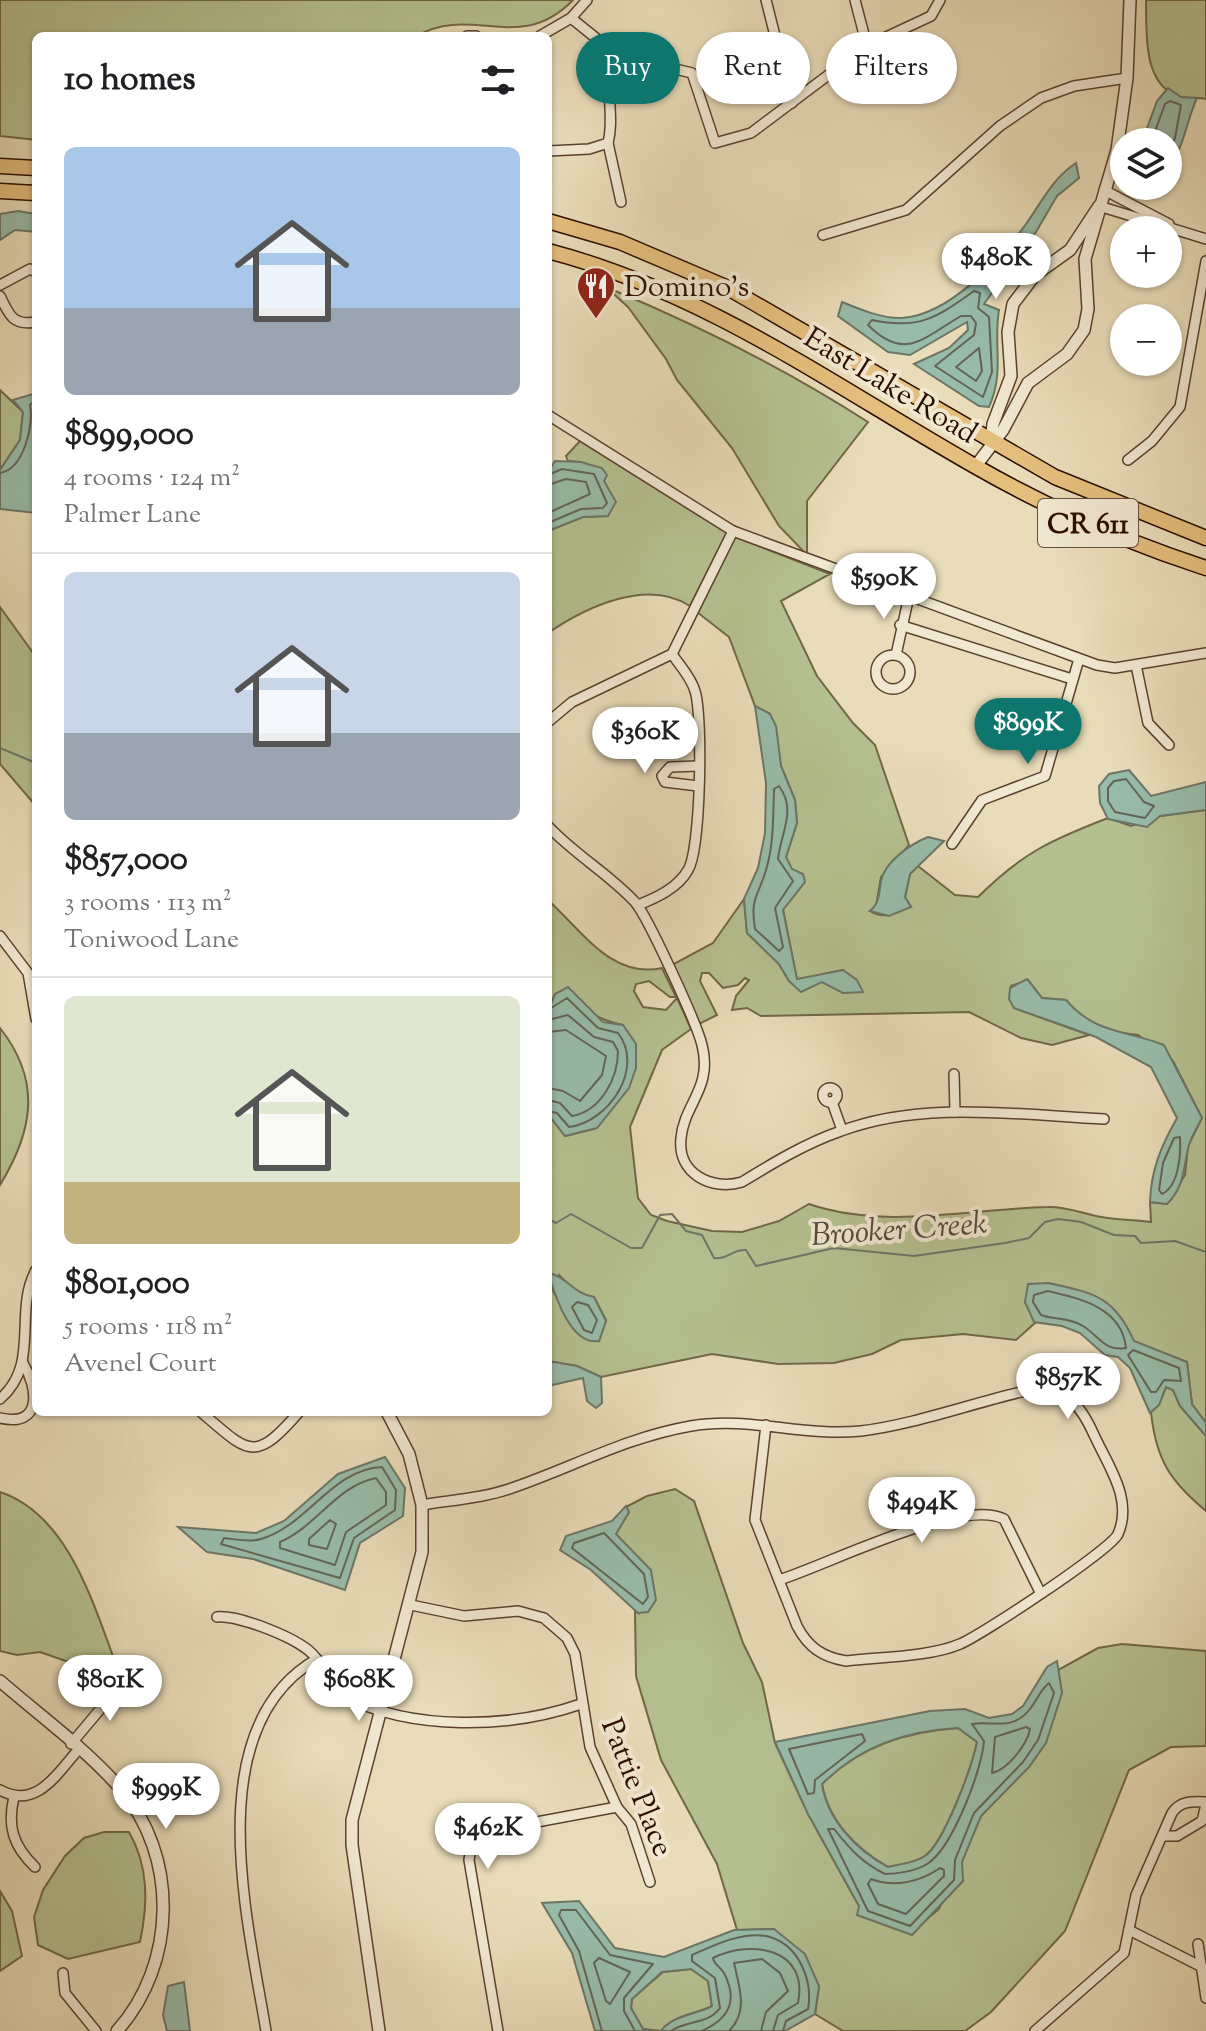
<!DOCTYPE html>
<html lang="en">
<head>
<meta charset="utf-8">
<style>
	:root { --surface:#fff; --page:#f6f6f6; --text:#202124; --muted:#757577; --line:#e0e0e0; --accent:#0f766e }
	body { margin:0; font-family:"Sorts Mill Goudy",serif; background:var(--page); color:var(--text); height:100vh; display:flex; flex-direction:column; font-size:30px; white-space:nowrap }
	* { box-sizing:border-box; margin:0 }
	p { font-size:26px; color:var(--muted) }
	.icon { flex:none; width:44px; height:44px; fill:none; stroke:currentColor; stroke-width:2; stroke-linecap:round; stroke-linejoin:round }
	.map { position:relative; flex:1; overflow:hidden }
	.drawer { position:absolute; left:32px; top:32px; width:520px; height:1384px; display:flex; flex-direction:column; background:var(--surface); border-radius:12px; box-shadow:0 2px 6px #0004 }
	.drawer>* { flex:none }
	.banner { position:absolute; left:576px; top:32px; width:510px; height:72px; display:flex; gap:16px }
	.tools { position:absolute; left:1110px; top:128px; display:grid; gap:16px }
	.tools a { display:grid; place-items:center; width:72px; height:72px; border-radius:50%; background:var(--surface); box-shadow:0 2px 6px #0004; font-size:40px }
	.price { position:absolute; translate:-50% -68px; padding:0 18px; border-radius:28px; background:#fff; color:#222; font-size:26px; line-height:52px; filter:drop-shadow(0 2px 4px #0008) }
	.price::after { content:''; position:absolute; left:50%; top:48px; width:24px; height:18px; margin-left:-12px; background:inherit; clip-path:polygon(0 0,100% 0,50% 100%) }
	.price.current { background:var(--accent); color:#fff }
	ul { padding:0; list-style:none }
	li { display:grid; align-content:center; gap:16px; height:424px; padding:0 32px }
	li+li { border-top:2px solid var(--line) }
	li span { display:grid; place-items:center; height:248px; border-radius:12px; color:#555 }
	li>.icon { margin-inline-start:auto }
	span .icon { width:144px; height:144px; fill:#fffc; stroke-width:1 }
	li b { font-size:34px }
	h2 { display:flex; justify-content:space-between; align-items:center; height:96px; padding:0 32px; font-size:34px }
	.pill { padding:0 28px; border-radius:36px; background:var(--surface); box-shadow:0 2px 6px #0004; font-size:28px; line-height:72px }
	.pill.current { background:var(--accent); color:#fff }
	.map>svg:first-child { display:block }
	.green { fill:#b5c090; stroke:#706748; stroke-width:2; fill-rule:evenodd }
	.water { fill:#98bcaa; stroke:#6c7666; stroke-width:2; fill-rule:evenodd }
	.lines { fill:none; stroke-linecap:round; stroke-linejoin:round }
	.shore { stroke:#626556; stroke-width:2 }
	.stream { stroke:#6c7666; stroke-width:2 }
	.minor-casing { stroke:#5a422f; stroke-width:12 }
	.tertiary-casing { stroke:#5a422f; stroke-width:14 }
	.primary-casing { stroke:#2b0e01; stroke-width:17 }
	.minor { stroke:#f1e8d1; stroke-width:9 }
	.tertiary { stroke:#f1e8d1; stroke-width:11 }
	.primary { stroke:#e4be7c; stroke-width:14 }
	.labels { text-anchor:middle; stroke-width:8; stroke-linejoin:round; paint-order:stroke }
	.shield { fill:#f1e8d1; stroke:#664f3f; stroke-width:2 }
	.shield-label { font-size:28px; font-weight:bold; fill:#2b0e01 }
	.poi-label { font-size:30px; fill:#2b0e01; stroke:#f1e8d1; text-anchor:start }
	.street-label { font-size:30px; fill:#2b0e01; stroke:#f1e8d1 }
	.water-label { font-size:32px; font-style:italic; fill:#514b3c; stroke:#f1e8d1 }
</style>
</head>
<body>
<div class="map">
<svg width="1206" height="2031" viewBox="0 0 1206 2031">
	<rect width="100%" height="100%" fill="#e9dcb8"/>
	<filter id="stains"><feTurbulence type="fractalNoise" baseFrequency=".0025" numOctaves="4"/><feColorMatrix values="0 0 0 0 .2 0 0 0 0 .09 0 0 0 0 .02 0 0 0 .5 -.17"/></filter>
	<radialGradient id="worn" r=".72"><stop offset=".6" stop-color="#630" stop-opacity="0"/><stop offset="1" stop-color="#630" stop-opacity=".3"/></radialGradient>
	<g class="green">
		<path d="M0,0h573c-53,55 -102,4 -156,36h-381v104l-36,-4z"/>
		<path d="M1146,0h60v99c-8,-2 -18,0 -26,-2 -39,-12 -33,-68 -34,-97z"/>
		<path d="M606,287c92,38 178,81 262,135l-61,79v54l-28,-29 -47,-78 -55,-68 -11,-21 -38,-52z"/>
		<polygon points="0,390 23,412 20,440 0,470"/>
		<path d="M580,441l147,92 -37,73c-43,-28 -104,1 -142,27v-102l35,-14 25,-1c2,-32 -3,-34 -27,-54l-13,-1 -2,-5z"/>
		<path d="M735,537l95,37 -49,27 36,75 36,47 22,22 34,100 -28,32 -5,29 -6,5c15,10 26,0 41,-4l-6,-10 5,-23 8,-8 37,29 23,2c44,-44 73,-57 130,-79l23,8 29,-10 46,-6v613l-14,-19 -5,-42 -54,-21c-17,-43 -41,-48 -85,-58l-23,19 11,20 -20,18 -53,-6 -62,6 -29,14 -38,9 -56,1 -66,-10 -111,23 -24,-11 -29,-5v-247l17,22 32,-8 26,-103c-25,-4 -45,-21 -68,-31l-7,17v-111c34,31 64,79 114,68l14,29h-6l-21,-16 -13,3 -2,7 9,16 23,3 11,-12 14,31 -29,21 -32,77 8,71 13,17 16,6 45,10 30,1 37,-11 30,-17c76,26 160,5 239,3 21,-1 39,9 60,11 14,2 29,2 43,4l-1,-20 17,2 18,-29 3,-29 14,-28 -29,-57 -35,-26 -30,-4 -30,-16 -12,-15 -24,-2 -14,-18 -17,6 3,22 75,27 -37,10 -31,-7 -52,-26 -208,4 -14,-8 -15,2 4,-14 13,-16 -4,-2 -7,7 -15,3 -14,-15h-7l-2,8 17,34 -18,9 -27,-59 41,-22 31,-44 3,34 32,31 10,17 33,1 13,4 8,-16 -46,10 -14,-71c11,-16 12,-34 3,-52l11,-34 -2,-23 -14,-34 -11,-52 -15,-8 -26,-69 -32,-25zM559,1275l18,18 17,4 12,23 -7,21 -34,-30 -12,-20z"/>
		<polygon points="0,607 36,657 36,806 0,764"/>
		<path d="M0,1028c42,53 33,103 0,157z"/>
		<path d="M1166,1387l7,3 7,16 26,30v75c-36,-30 -50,-51 -55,-99l8,-7z"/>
		<polygon points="675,1489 694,1501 743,1643 762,1682 775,1743 808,1814 859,1906 926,1920 939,1909 981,1816 1004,1791 1062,1693 1058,1670 1098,1648 1122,1644 1206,1651 1206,1746 1171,1747 1129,1770 1065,1931 991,2012 965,2031 843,2031 815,2014 819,1986 774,1929 737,1930 717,1864 661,1760 636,1676 635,1611 638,1613 616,1534 629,1512 626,1507 647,1496"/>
		<path d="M0,1492c66,22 91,105 113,164l-7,19 -66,-23 -23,3 -17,-4z"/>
		<path d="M958,1728l19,14c-5,25 -33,101 -52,114 -10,7 -25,9 -37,11 -32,-18 -60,-47 -66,-83 38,-38 83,-52 136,-56z"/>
		<path d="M104,1832h25c20,35 19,72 11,110l-72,17 -30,-14 -4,-28 9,-27 22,-34 19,-18z"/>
		<polygon points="0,1891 12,1911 22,1956 0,1971"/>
		<path d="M691,1969l17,12 4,25c-17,9 -39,9 -51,25l-18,-2 -12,-21 1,-9 31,-27z"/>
	</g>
	<g class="water">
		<path d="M1168,88l13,9 16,1c-11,23 -12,49 -29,69v-25h-26l15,-41z"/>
		<path d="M1076,163l3,15 -22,18 -21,36 -52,72 15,6c-6,36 6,61 -10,97l-10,-1 -65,-42 35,-16 19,-18 -1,-8 -57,33 -22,-3 -50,-36 4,-14c17,7 41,17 60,16 47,-3 98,-58 124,-94 17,-24 26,-45 50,-61z"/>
		<polygon points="18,211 36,214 36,232 15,230 0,240 0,214"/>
		<polygon points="36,393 36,513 0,509 0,470 20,440 23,412 13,400"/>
		<polygon points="555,461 581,462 602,468 607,475 604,481 616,502 608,516 583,517 548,531 548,472"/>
		<polygon points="755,706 770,714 776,726 781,766 795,800 797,823 786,857 792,869 803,874 805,882 783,910 797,979 843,970 857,980 863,992 843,993 822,982 801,992 789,981 779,964 747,933 744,899 758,868 765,833 766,783"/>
		<polygon points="1129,770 1151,796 1206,782 1206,810 1160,816 1147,827 1108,819 1100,803 1099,786 1109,774"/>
		<path d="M928,837l16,4 -34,33 -5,23 6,10 -22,9 -19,-5c10,-8 9,-19 11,-30 4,-20 30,-37 47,-44z"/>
		<path d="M1027,979l15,19 24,2c29,34 60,30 98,45l38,73c-5,10 -12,20 -14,31 -5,22 -4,38 -21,55l-17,-2c1,-32 11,-56 27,-84l-26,-51 -55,-30 -82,-29 -5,-9 1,-11z"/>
		<polygon points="568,987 603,1022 623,1025 636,1044 636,1068 629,1088 597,1128 565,1136 548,1114 548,1011 555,994"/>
		<path d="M548,1273c19,3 24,20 46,24l12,24 -7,20c-28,5 -44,-45 -51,-68z"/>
		<path d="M1048,1283c46,10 66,13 86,58l53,21 5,42 14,19v13l-26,-30 -7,-16 -7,-3 -7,18 -9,8 -20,-45 -12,-11 -13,-2 -25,-22 -18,-7 -28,-4 -9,-20 3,-18z"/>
		<polygon points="548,1361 577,1366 601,1377 602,1403 596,1408 587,1401 583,1378 548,1386"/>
		<polygon points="385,1457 405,1488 403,1516 360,1543 345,1590 253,1559 207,1552 178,1527 256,1533 284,1521 338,1474"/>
		<polygon points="626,1506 629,1512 616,1534 651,1570 656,1600 648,1612 638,1613 591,1570 560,1550 566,1536 612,1521"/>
		<path d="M1057,1661l5,32 -16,50 -17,24 -48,49 -19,46 1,19 -51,54 -55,-20 2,-9 -51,-92 -33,-72 155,-31 35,-2 24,9 23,-4 11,-8 24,-39zM958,1728l19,14c-5,25 -33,101 -52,114 -10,7 -25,8 -37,11 -32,-17 -61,-48 -66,-83 38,-38 83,-53 136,-56z"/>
		<path d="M579,1901l36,47 49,9 70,-27 40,-1 31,25 14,32 -4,28 -30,17h-124c12,-16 34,-16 51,-25l-4,-25 -17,-12 -29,3 -30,27 -1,9 12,21 10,2h-58l-23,-78 -30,-50z"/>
		<polygon points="184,1982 190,2031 167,2031 163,2015 168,1986"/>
	</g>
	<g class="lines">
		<g class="shore">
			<polyline points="1151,142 1165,104 1170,101 1181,105 1175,138 1168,154"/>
			<path d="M974,291l6,2 -2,15 11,9 3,55 -9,25 -48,-31 39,-31 2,-12 -5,-7h-10c-38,22 -56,46 -93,9l4,-5c47,10 64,-2 102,-29z"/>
			<polygon points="979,348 982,371 976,381 956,367"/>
			<path d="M0,473c24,-4 34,-48 30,-68l6,-5"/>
			<polyline points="548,475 562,469 594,474 607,503 603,508 581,509 548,523"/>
			<polyline points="548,485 566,479 586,482 590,494 548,513"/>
			<polygon points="1126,779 1144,802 1154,806 1145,818 1115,812 1108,801 1108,788 1114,781"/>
			<path d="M779,786c18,24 2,46 -1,73l15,22 -18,27 8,39 -4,4 -24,-22c-5,-33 3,-31 11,-59 8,-26 7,-54 8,-81z"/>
			<path d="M548,1010l19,-12 31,30 20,5c27,35 -9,89 -49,94l-12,-14 -9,-2"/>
			<path d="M548,1020l20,-5 26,22 19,5 5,9c0,27 -17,60 -46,65l-12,-13 -12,-3"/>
			<polyline points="548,1032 566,1030 606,1056 602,1075 580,1101 563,1091 548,1088"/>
			<path d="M1180,1137c1,17 -1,49 -18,57l-3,-4 4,-27 11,-25z"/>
			<path d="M1048,1291c34,8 74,17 78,57 -21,4 -27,-12 -43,-22 -14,-9 -28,-6 -42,-11l-8,-13 1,-7z"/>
			<polygon points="577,1302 588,1305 597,1320 592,1333 584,1330 572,1307"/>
			<polygon points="1133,1350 1179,1368 1181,1381 1164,1380 1156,1392 1151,1392 1128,1355"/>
			<path d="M382,1467l14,23 -1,20 -41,28 -14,40 -119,-34 3,-6c11,1 26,5 37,1 46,-13 71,-70 121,-72z"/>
			<path d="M376,1478l10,14v13l-40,27 -11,33 -55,-17v-6c36,-15 56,-56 96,-64z"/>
			<polygon points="330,1520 336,1524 327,1549 309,1545 309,1539"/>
			<polygon points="604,1533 644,1574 648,1597 643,1604 572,1548 574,1543"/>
			<path d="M1049,1683l5,10 -16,47 -15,22 -49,51 -19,47 -1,20 -44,46 -42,-15 -40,-82h6c16,20 27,33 51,45 12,0 31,-3 42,-10 25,-15 55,-94 57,-123l-12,-17c21,-4 40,8 58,-15 7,-9 11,-20 19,-26z"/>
			<path d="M1026,1727l4,2c-3,16 -23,41 -38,44l3,-36z"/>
			<polygon points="862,1734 865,1741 815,1780 814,1793 808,1794 789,1749"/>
			<path d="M940,1868l4,2v6l-38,38 -28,-10 -10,-20 3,-5c23,9 49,3 69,-11z"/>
			<polygon points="599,1958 630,1972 610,2004 606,2001 594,1963"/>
			<polyline points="602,2031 579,1951 559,1915 561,1910 576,1910 610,1955 653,1964 624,1998 624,2011 635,2031"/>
			<path d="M671,2031c15,-11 37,-6 49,-23l-5,-30 -23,-17v-6c22,-10 53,-25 78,-18 30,9 43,45 38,72l-22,12 -3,10"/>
			<path d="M702,2031c26,-12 37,-29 22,-58 -4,-7 -10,-8 -11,-15 38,-19 96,-10 85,45l-20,12 -5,16"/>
			<path d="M729,2031c20,-19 10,-45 5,-68l28,-4 18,14 8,18 -22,21 -5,19"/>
		</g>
		<g class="stream">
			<polyline points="0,748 36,763"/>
			<path d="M548,1219l8,4 15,-9 60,34h11l18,-33 12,-1 14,17 16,4 12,23c14,2 18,-9 32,-8l10,16 78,-18 80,8 91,-13 24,-5 16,-16 13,-3 23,3 33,13 21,1 6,7 34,-2 31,11"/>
		</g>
		<defs>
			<g id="minor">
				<polyline points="766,0 792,103"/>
				<polyline points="855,0 867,46"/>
				<polyline points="571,18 617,55 692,73 715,143 751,133 867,46 931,16 940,0"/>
				<polyline points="467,36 476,36"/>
				<polyline points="540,36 571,18 587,0"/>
				<polyline points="608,143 621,202"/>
				<path d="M548,151l41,-2 19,-6c8,-30 -7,-61 9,-88"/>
				<polyline points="1104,190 1169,224"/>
				<polyline points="1099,206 1206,239"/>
				<polyline points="823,235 906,210 1000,126 1041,98 1074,86 1127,78"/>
				<polyline points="0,285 30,269 36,272"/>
				<path d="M0,296c9,19 13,30 36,26"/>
				<polyline points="548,415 733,531 1097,665 1115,668 1206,653"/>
				<polyline points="1128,460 1152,441 1180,407 1206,261"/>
				<polyline points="900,625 1072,679"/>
				<circle cx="893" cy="672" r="17"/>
				<polyline points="896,655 909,596"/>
				<polyline points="1136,665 1148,723 1169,745"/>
				<polyline points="548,722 572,702 672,654 733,531"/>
				<polyline points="698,786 665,782 662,776 670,767 698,766"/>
				<path d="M548,826c26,28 61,48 87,76 13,15 62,122 67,143 11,43 -18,59 -21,93 -4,36 31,53 61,44 31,-19 64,-39 99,-51 82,-31 178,-16 263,-12"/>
				<polyline points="952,844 982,800 1045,776 1079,659"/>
				<path d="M638,905c18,-7 40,-17 50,-35 13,-21 15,-154 7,-179 -4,-14 -15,-25 -23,-37"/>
				<polyline points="0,936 28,973 36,1019"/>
				<polyline points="954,1074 955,1112"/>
				<circle cx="830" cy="1095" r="7"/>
				<polyline points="832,1102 842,1130"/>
				<path d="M0,1399c41,-35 13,-87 36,-129"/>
				<path d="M201,1412c48,41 53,52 98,0"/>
				<path d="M0,1418c43,10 38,-30 23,-55"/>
				<path d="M422,1505c30,-5 62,-7 90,-17 61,-21 115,-51 179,-62 57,-10 113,11 170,5 51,-6 109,-27 160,-39 44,-3 56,5 74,45 14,30 38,63 23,97 -6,15 -138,102 -158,110 -30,13 -81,13 -114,17 -24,-4 -38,-14 -49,-35l-42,-106 11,-95"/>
				<path d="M779,1580c48,-15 182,-83 225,-61l36,73"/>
				<polyline points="411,1605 464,1616 518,1611 544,1618 567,1638 575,1654 590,1747 617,1807 631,1824 650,1882"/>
				<path d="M217,1617c22,-2 85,22 98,40 10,13 12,31 28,39 69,35 166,33 238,8"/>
				<polyline points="71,1744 123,1682"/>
				<path d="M0,1790c36,20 57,-16 78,-40"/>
				<path d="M14,1797c-7,29 -1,49 21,70"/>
				<polyline points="1163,1836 1177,1836 1202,1821 1206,1804"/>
				<polyline points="1129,1930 1202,1967"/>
				<polyline points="1198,1944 1206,1998"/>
				<polyline points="63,1973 65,1993 96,2031"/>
				<path d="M266,2031c-18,-110 -68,-304 51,-372"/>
				<polyline points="498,2031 469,1860 472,1840 489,1831 617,1807"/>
				<path d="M1035,2031l89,-78 12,-58 36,-82c8,-12 20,-12 34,-11"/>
			</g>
			<g id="tertiary">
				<polyline points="991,441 993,424 1011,376 1008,332 1013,304 1035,275 1070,250 1099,206"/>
				<polyline points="975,467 1003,430 1028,383 1067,354 1084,330 1088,309 1085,259 1117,150 1127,78 1130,0"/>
				<path d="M0,1681c39,34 86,68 120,107 59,68 57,176 -3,243"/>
				<polyline points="379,2031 352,1845 352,1820 422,1552 422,1505 409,1454 387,1412"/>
			</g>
			<g id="primary">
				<polyline points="0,166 36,168"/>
				<polyline points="0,191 36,193"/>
				<polyline points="548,221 620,242 728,288 1055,477 1206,538"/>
				<path d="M548,251c158,41 286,135 425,214 73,42 153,77 233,103"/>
			</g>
		</defs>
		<use href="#minor" class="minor-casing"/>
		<use href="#tertiary" class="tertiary-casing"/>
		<use href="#primary" class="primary-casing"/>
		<use href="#minor" class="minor"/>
		<use href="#tertiary" class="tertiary"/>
		<use href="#primary" class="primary"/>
	</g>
	<defs>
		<symbol id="restaurant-pin" viewBox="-11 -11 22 30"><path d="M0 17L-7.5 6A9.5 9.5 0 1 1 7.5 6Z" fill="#8f2418" stroke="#f1e8d1"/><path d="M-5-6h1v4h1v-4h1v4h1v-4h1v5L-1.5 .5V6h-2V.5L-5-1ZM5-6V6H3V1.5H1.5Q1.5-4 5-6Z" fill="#fff"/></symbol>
	</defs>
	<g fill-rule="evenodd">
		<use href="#restaurant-pin" x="574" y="264" width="44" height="60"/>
	</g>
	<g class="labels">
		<rect class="shield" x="1038" y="499" width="100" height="48" rx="6"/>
		<g class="shield-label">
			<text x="1088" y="533">CR 611</text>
		</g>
		<g class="poi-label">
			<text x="624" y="296">Domino's</text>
		</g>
		<g class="street-label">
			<text transform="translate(891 385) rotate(31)" y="10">East Lake Road</text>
			<text transform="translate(638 1787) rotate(68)" y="10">Pattie Place</text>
		</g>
		<g class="water-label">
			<text transform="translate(899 1228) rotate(-4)" y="11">Brooker Creek</text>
		</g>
	</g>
	<rect width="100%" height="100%" filter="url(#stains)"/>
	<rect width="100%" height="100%" fill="url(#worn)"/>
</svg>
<div class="tools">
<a><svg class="icon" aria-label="layers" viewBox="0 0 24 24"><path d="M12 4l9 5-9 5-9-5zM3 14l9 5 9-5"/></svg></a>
<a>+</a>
<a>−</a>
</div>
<b class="price" style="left:996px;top:301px">$480K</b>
<b class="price" style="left:884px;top:621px">$590K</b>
<b class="price current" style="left:1028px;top:766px">$899K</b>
<b class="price" style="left:645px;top:775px">$360K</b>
<b class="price" style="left:1068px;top:1421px">$857K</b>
<b class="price" style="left:922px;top:1545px">$494K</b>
<b class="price" style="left:110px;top:1723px">$801K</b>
<b class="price" style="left:359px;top:1723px">$608K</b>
<b class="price" style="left:166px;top:1831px">$999K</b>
<b class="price" style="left:488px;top:1871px">$462K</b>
<div class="banner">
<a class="pill current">Buy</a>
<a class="pill">Rent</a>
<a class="pill">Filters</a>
</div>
<section class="drawer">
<h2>10 homes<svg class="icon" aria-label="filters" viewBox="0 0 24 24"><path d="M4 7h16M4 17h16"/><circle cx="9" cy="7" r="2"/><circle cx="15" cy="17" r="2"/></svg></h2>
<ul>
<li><span style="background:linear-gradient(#a9c7e8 65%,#9aa5b1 0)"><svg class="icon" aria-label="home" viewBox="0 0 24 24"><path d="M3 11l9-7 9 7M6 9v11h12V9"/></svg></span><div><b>$899,000</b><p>4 rooms · 124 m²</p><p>Palmer Lane</p></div></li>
<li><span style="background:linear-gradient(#c9d6e8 65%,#9aa5b1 0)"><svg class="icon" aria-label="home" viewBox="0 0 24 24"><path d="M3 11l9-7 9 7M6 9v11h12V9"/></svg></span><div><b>$857,000</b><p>3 rooms · 113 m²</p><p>Toniwood Lane</p></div></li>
<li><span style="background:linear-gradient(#dfe7d0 75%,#c2b280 0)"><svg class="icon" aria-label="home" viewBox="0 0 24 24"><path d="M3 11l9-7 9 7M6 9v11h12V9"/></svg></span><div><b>$801,000</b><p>5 rooms · 118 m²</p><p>Avenel Court</p></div></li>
</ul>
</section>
</div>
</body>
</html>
